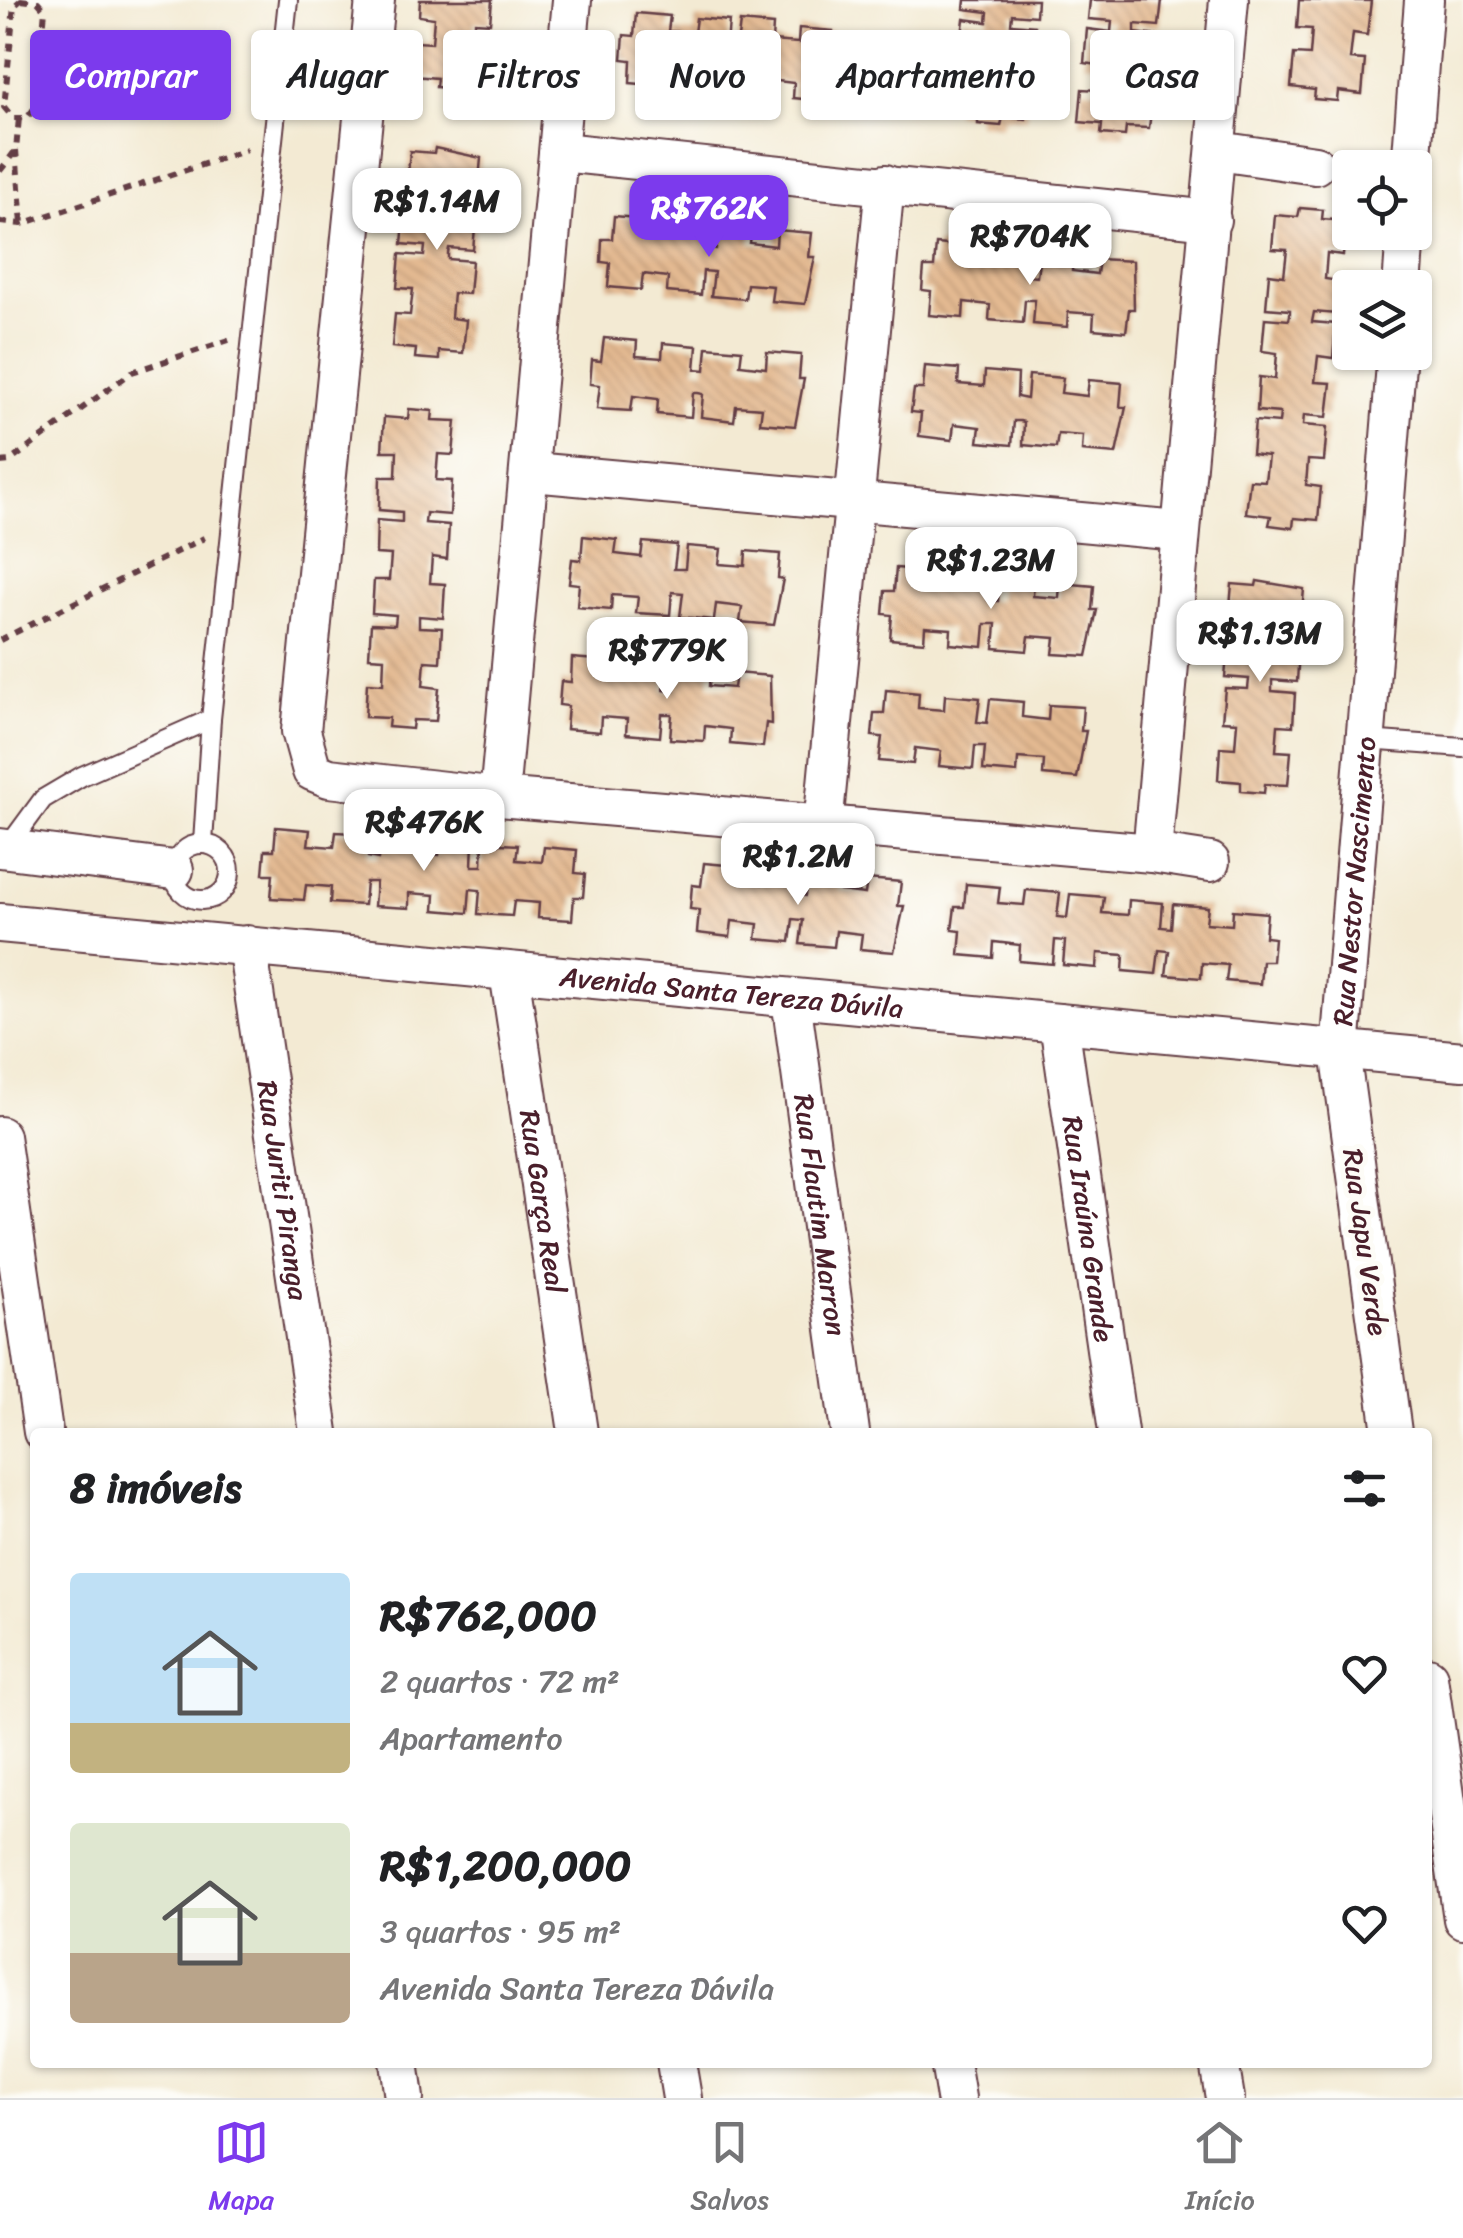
<!DOCTYPE html>
<html lang="pt">
<head>
<meta charset="utf-8">
<style>
	:root { --surface:#fff; --page:#f6f6f6; --text:#202124; --muted:#757577; --line:#e0e0e0; --accent:#7c3aed }
	body { margin:0; font-family:Sriracha,sans-serif; background:var(--page); color:var(--text); height:100vh; display:flex; flex-direction:column; font-size:38px; white-space:nowrap }
	* { box-sizing:border-box; margin:0 }
	p { font-size:32px; color:var(--muted) }
	.icon { flex:none; width:55px; height:55px; fill:none; stroke:currentColor; stroke-width:2; stroke-linecap:round; stroke-linejoin:round }
	.map { position:relative; flex:1; overflow:hidden }
	.sheet { position:absolute; left:30px; top:1428px; width:1402px; height:640px; display:flex; flex-direction:column; background:var(--surface); border-radius:10px; box-shadow:0 2px 8px #0004 }
	.sheet>* { flex:none }
	.top-card { position:absolute; left:30px; top:30px; width:1405px; height:90px; display:flex; gap:20px }
	.controls { position:absolute; left:1332px; top:150px; display:grid; gap:20px }
	.controls a { display:grid; place-items:center; width:100px; height:100px; border-radius:10px; background:var(--surface); box-shadow:0 2px 8px #0004; font-size:50px }
	.price { position:absolute; translate:-50% -85px; padding:0 22px; border-radius:20px; background:#fff; color:#222; font-size:32px; line-height:65px; filter:drop-shadow(0 2px 5px #0008) }
	.price::after { content:''; position:absolute; left:50%; top:60px; width:30px; height:22px; margin-left:-15px; background:inherit; clip-path:polygon(0 0,100% 0,50% 100%) }
	.price.current { background:var(--accent); color:#fff }
	ul { padding:0; list-style:none }
	li { display:flex; align-items:center; gap:30px; height:250px; padding:0 40px }
	li span { display:grid; place-items:center; flex:none; width:280px; height:200px; border-radius:10px; color:#555 }
	li>.icon { margin-inline-start:auto }
	span .icon { width:120px; height:120px; fill:#fffc; stroke-width:1 }
	li b { font-size:42px }
	h2 { display:flex; justify-content:space-between; align-items:center; height:120px; padding:0 40px; font-size:42px }
	.chip { padding:0 35px; border-radius:10px; background:var(--surface); box-shadow:0 2px 8px #0004; font-size:35px; line-height:90px }
	.chip.current { background:var(--accent); color:#fff }
	.tab-bar { display:flex; justify-content:space-around; align-items:center; height:140px; border-top:2px solid var(--line); background:var(--surface); font-size:28px; color:var(--muted) }
	.tab-bar a { display:grid; justify-items:center; gap:5px }
	.tab-bar .current { color:var(--accent) }
	.map>svg:first-child { display:block }
	.building { fill:url(#building-back-hatch) }
	.lines { fill:none; stroke-linecap:round; stroke-linejoin:round }
	.lane-casing { stroke:#633d44; stroke-width:22 }
	.street-casing { stroke:#633d44; stroke-width:42 }
	.path { stroke:#633d44; stroke-width:6; stroke-dasharray:8 8; stroke-linecap:butt }
	.lane { stroke:#fff; stroke-width:18 }
	.street { stroke:#fff; stroke-width:38 }
	.labels { text-anchor:middle; stroke-width:10; stroke-linejoin:round; paint-order:stroke }
	.street-label { font-size:28px; fill:#4a1f2b; stroke:#fdfcf7 }
</style>
</head>
<body>
<div class="map">
<svg width="1463" height="2098" viewBox="0 0 1463 2098">
	<defs>
		<pattern id="building-back-hatch" width="6" height="6" patternUnits="userSpaceOnUse" patternTransform="scale(2.5)"><rect width="6" height="6" fill="#e3b991"/><path d="M-1 5l2 2M0 0l6 6M5-1l2 2" fill="none" stroke="#c49f7d"/></pattern>
	</defs>
	<rect width="100%" height="100%" fill="#fdfcf7"/>
	<filter id="ink" filterUnits="userSpaceOnUse"><feTurbulence type="fractalNoise" baseFrequency=".01" numOctaves="2"/><feDisplacementMap in="SourceGraphic" scale="20" xChannelSelector="R" yChannelSelector="G"/><feConvolveMatrix kernelMatrix="1 2 1 2 8 2 1 2 1" color-interpolation-filters="sRGB"/></filter>
	<filter id="wash" filterUnits="userSpaceOnUse"><feTurbulence type="fractalNoise" baseFrequency=".0048" numOctaves="4" result="noise"/><feDisplacementMap in="SourceGraphic" scale="40" xChannelSelector="R" yChannelSelector="G"/><feGaussianBlur stdDeviation="2.25" result="paint"/><feColorMatrix in="noise" values="0 0 0 0 0 0 0 0 0 0 0 0 0 0 0 0 0 1.4 0 .05"/><feComposite in="paint" operator="in"/></filter>
	<g filter="url(#wash)">
		<rect width="100%" height="100%" fill="#f3ead3"/>
		<g id="blocks">
			<g class="building">
				<polygon points="420,0 492,0 490,23 475,22 472,47 488,49 485,82 460,80 460,89 436,87 437,78 413,76 416,42 432,43 434,18 419,16"/>
				<polygon points="965,0 1037,0 1036,16 1012,14 1011,24 1035,26 1031,60 1016,59 1014,84 1029,86 1026,119 1003,117 1001,126 978,124 978,115 955,113 958,79 973,80 975,55 960,53 964,19 987,22 988,12 964,9"/>
				<polygon points="1090,0 1162,0 1159,26 1135,24 1135,33 1158,36 1155,69 1140,68 1137,94 1153,95 1149,128 1126,127 1125,136 1101,134 1102,124 1079,122 1082,89 1097,90 1099,65 1084,63 1087,29 1111,32 1112,21 1088,19"/>
				<polygon points="1299,0 1371,1 1367,35 1353,33 1350,59 1365,60 1362,94 1338,91 1337,101 1314,99 1315,90 1291,87 1294,54 1310,55 1312,29 1297,28"/>
				<polygon points="636,13 670,16 668,31 694,33 696,18 729,21 727,45 737,46 740,22 773,25 772,41 798,43 799,28 833,31 834,78 829,77 826,101 793,98 794,83 769,80 767,96 733,93 735,69 725,68 723,92 689,89 690,73 664,72 663,86 630,83 631,60 622,59 624,35 634,36"/>
				<polygon points="435,148 481,158 478,191 463,190 460,215 476,217 473,250 449,248 448,253 448,259 472,261 469,294 453,293 451,318 466,320 463,353 439,351 439,360 415,358 416,349 392,347 395,314 410,315 413,289 397,288 400,254 424,256 425,246 402,244 405,210 420,212 422,186 407,185 410,151 434,153"/>
				<polygon points="1300,208 1323,210 1322,219 1346,221 1343,255 1327,253 1325,279 1340,281 1337,314 1314,312 1312,322 1336,324 1333,358 1318,356 1315,382 1331,383 1327,417 1304,415 1303,425 1327,427 1324,461 1308,460 1306,485 1321,487 1318,520 1294,518 1293,528 1269,525 1271,516 1246,513 1250,480 1265,481 1268,456 1252,454 1255,421 1279,423 1280,413 1257,411 1259,377 1275,379 1277,353 1262,351 1265,318 1289,320 1290,315 1290,310 1266,308 1269,274 1284,276 1287,250 1272,249 1275,215 1298,217"/>
				<polygon points="614,216 648,219 647,234 673,236 674,221 707,224 706,248 716,249 718,225 752,228 750,243 776,246 777,230 812,233 809,257 815,257 805,304 771,301 773,286 747,284 745,299 711,296 714,272 703,271 701,295 667,292 668,277 643,274 641,290 608,287 610,263 601,262 602,239 612,239"/>
				<polygon points="936,244 970,247 968,262 994,264 995,249 1029,252 1027,276 1037,277 1040,253 1073,256 1072,271 1097,274 1099,259 1133,261 1134,309 1129,309 1126,332 1093,329 1094,314 1068,312 1067,327 1033,324 1035,300 1025,300 1023,323 989,320 990,305 964,302 963,318 929,315 931,291 922,290 924,267 934,267"/>
				<polygon points="604,338 637,341 636,356 662,358 663,343 697,346 695,369 705,370 707,347 742,350 740,365 766,368 767,352 801,355 799,379 804,379 795,426 760,423 762,408 736,406 734,421 701,417 703,394 698,393 693,393 691,417 657,414 658,399 633,396 631,411 597,409 600,385 590,384 592,360 601,361"/>
				<polygon points="925,366 959,369 958,384 984,386 985,371 1018,374 1017,397 1027,399 1029,375 1063,378 1061,393 1087,396 1089,380 1122,383 1120,407 1126,407 1116,454 1082,451 1083,436 1058,434 1056,448 1023,445 1024,422 1020,421 1014,421 1012,445 978,442 980,427 954,424 952,440 919,436 921,413 911,412 914,389 923,389"/>
				<polygon points="409,409 433,411 432,420 456,421 453,455 438,454 436,480 452,481 450,515 426,513 425,523 449,525 447,559 432,557 430,583 445,584 443,618 419,616 419,627 442,628 440,662 425,661 423,686 439,688 436,721 413,720 412,729 388,727 389,718 365,717 367,683 383,684 384,658 369,657 371,624 395,625 396,615 372,613 374,580 389,580 391,555 376,554 377,520 402,522 402,512 379,510 380,477 396,477 397,451 382,451 384,417 408,419"/>
				<polygon points="583,536 617,540 615,554 641,557 643,542 677,545 674,569 685,569 687,546 721,549 719,564 745,566 746,551 780,554 778,578 783,579 774,625 740,622 742,607 716,604 714,620 680,617 683,593 672,592 670,615 636,613 638,597 612,595 611,610 577,607 579,584 569,583 572,559 581,560"/>
				<polygon points="896,568 930,571 929,586 955,588 956,573 990,576 988,600 993,601 998,601 1000,577 1034,580 1033,596 1059,598 1060,583 1094,586 1092,610 1097,610 1087,656 1053,654 1055,638 1029,636 1027,651 994,648 996,624 985,624 983,647 950,644 951,629 925,627 924,642 890,639 892,615 883,614 885,591 894,591"/>
				<polygon points="1257,581 1304,589 1301,623 1285,622 1284,648 1299,649 1297,682 1272,680 1272,691 1295,693 1293,726 1278,725 1276,751 1291,752 1288,785 1265,784 1264,793 1241,791 1241,782 1218,780 1220,747 1235,748 1237,722 1222,721 1225,688 1248,689 1249,679 1225,677 1228,644 1243,645 1245,619 1229,618 1232,584 1256,586"/>
				<polygon points="572,658 607,661 605,676 631,679 632,663 666,666 664,690 669,691 674,691 676,668 710,671 709,686 734,688 736,673 770,676 771,724 766,723 763,747 730,744 731,729 705,726 704,741 670,739 672,714 662,714 660,737 626,734 627,719 601,717 600,732 566,729 568,706 559,705 561,681 571,682"/>
				<polygon points="886,690 919,693 918,708 944,710 945,695 980,698 977,722 987,723 990,699 1023,702 1022,717 1048,720 1049,705 1083,707 1081,731 1086,731 1077,778 1043,775 1044,760 1018,758 1017,773 983,770 985,746 975,746 973,769 939,766 941,751 915,748 913,764 879,761 882,737 872,736 874,713 884,713"/>
				<polygon points="276,827 310,830 308,845 334,847 336,832 370,834 368,857 378,859 380,835 414,838 413,853 439,855 440,839 473,842 472,866 482,866 483,843 518,845 516,860 542,862 544,847 577,850 575,873 585,874 583,897 574,897 572,920 538,918 539,903 514,901 512,916 478,914 480,890 470,889 468,913 434,910 435,895 409,893 409,908 374,906 376,882 366,882 364,905 330,903 331,887 306,885 304,900 271,898 273,874 263,874 265,850 274,850"/>
				<polygon points="704,863 737,866 736,881 762,884 763,869 797,872 795,895 805,896 808,873 841,876 840,891 865,894 867,879 901,882 898,906 904,906 894,952 860,949 862,934 836,931 834,947 800,944 803,920 793,919 790,942 756,939 758,924 732,921 730,937 697,933 699,910 690,909 692,885 701,886"/>
				<polygon points="966,884 1000,887 998,903 1024,905 1026,890 1060,893 1057,917 1067,918 1070,894 1104,897 1102,913 1128,915 1129,900 1163,903 1161,927 1171,928 1173,904 1208,907 1206,923 1232,925 1233,910 1267,913 1265,937 1274,938 1272,961 1262,961 1260,984 1226,981 1228,965 1202,963 1201,978 1166,975 1169,951 1159,950 1156,974 1123,971 1124,955 1098,953 1097,968 1063,965 1065,941 1055,940 1053,964 1019,961 1020,945 994,942 993,958 959,955 961,931 952,930 955,907 964,907"/>
			</g>
		</g>
	</g>
	<g filter="url(#ink)">
		<use href="#blocks" fill-opacity="0" stroke="#633d44" stroke-width="2.5"/>
		<g class="lines">
			<defs>
				<g id="lane">
					<polyline points="1366,740 1463,747"/>
					<polyline points="203,843 211,719 288,0"/>
					<circle cx="202" cy="872" r="28"/>
					<polyline points="7,848 43,799 82,776 211,719"/>
				</g>
				<g id="street">
					<polyline points="375,0 301,731 312,771 329,778 499,797 1152,853 1229,0"/>
					<polyline points="1218,151 1315,165"/>
					<polyline points="561,152 1211,220"/>
					<polyline points="1411,168 1424,0"/>
					<polyline points="1402,288 1406,232"/>
					<polyline points="532,472 1179,531"/>
					<polyline points="499,797 572,0"/>
					<polyline points="823,826 885,184"/>
					<polyline points="0,848 174,870"/>
					<polyline points="1152,853 1210,862"/>
					<path id="s1" d="M0,923l1463,138"/>
					<path id="s2" d="M247,945l72,487"/>
					<path id="s3" d="M509,972l69,460"/>
					<path id="s4" d="M791,999l59,433"/>
					<path id="s5" d="M1059,1023l59,409"/>
					<polyline points="0,1136 43,1432"/>
					<path id="s6" d="M1392,1432l-52,-381 57,-699"/>
					<polyline points="1428,1677 1463,1919"/>
					<polyline points="399,2062 404,2098"/>
					<polyline points="676,2062 682,2098"/>
					<polyline points="950,2062 956,2098"/>
					<polyline points="1219,2062 1225,2098"/>
				</g>
			</defs>
			<use href="#lane" class="lane-casing"/>
			<use href="#street" class="street-casing"/>
			<g class="path">
				<polygon points="21,0 38,2 45,10 36,106 27,118 13,118 4,107 14,6"/>
				<polyline points="16,150 22,224"/>
				<polyline points="0,171 16,150 19,118"/>
				<polyline points="0,222 22,224 247,150"/>
				<polyline points="0,462 10,461 132,372 229,340"/>
				<polyline points="0,640 204,538"/>
			</g>
			<use href="#lane" class="lane"/>
			<use href="#street" class="street"/>
		</g>
	</g>
	<g class="labels">
		<g class="street-label">
			<text dy="10" stroke="none"><textPath href="#s6" startOffset="555">Rua Nestor Nascimento</textPath></text>
			<text dy="10" stroke="none"><textPath href="#s1" startOffset="735">Avenida Santa Tereza Dávila</textPath></text>
			<text dy="10" stroke="none"><textPath href="#s2" startOffset="248">Rua Juriti Piranga</textPath></text>
			<text dy="10" stroke="none"><textPath href="#s3" startOffset="232">Rua Garça Real</textPath></text>
			<text dy="10" stroke="none"><textPath href="#s4" startOffset="218">Rua Flautim Marron</textPath></text>
			<text dy="10" stroke="none"><textPath href="#s5" startOffset="208">Rua Iraúna Grande</textPath></text>
			<text transform="translate(1366 1242) rotate(82)" y="10">Rua Japu Verde</text>
		</g>
	</g>
</svg>
<div class="controls">
<a><svg class="icon" aria-label="locate" viewBox="0 0 24 24"><circle cx="12" cy="12" r="6"/><path d="M12 2v4M12 18v4M2 12h4M18 12h4"/></svg></a>
<a><svg class="icon" aria-label="layers" viewBox="0 0 24 24"><path d="M12 4l9 5-9 5-9-5zM3 14l9 5 9-5"/></svg></a>
</div>
<b class="price" style="left:437px;top:253px">R$1.14M</b>
<b class="price current" style="left:709px;top:260px">R$762K</b>
<b class="price" style="left:1030px;top:288px">R$704K</b>
<b class="price" style="left:991px;top:612px">R$1.23M</b>
<b class="price" style="left:1260px;top:685px">R$1.13M</b>
<b class="price" style="left:667px;top:702px">R$779K</b>
<b class="price" style="left:424px;top:874px">R$476K</b>
<b class="price" style="left:798px;top:908px">R$1.2M</b>
<div class="top-card">
<a class="chip current">Comprar</a>
<a class="chip">Alugar</a>
<a class="chip">Filtros</a>
<a class="chip">Novo</a>
<a class="chip">Apartamento</a>
<a class="chip">Casa</a>
</div>
<section class="sheet">
<h2>8 imóveis<svg class="icon" aria-label="filters" viewBox="0 0 24 24"><path d="M4 7h16M4 17h16"/><circle cx="9" cy="7" r="2"/><circle cx="15" cy="17" r="2"/></svg></h2>
<ul>
<li><span style="background:linear-gradient(#bfe0f5 75%,#c2b280 0)"><svg class="icon" aria-label="home" viewBox="0 0 24 24"><path d="M3 11l9-7 9 7M6 9v11h12V9"/></svg></span><div><b>R$762,000</b><p>2 quartos · 72 m²</p><p>Apartamento</p></div><svg class="icon" aria-label="heart" viewBox="0 0 24 24"><path d="M12 20l-8-8c-3-5 5-10 8-4 3-6 11-1 8 4z"/></svg></li>
<li><span style="background:linear-gradient(#dfe7d0 65%,#b9a48a 0)"><svg class="icon" aria-label="home" viewBox="0 0 24 24"><path d="M3 11l9-7 9 7M6 9v11h12V9"/></svg></span><div><b>R$1,200,000</b><p>3 quartos · 95 m²</p><p>Avenida Santa Tereza Dávila</p></div><svg class="icon" aria-label="heart" viewBox="0 0 24 24"><path d="M12 20l-8-8c-3-5 5-10 8-4 3-6 11-1 8 4z"/></svg></li>
</ul>
</section>
</div>
<nav class="tab-bar">
<a class="current"><svg class="icon" aria-label="map" viewBox="0 0 24 24"><path d="M3 6l6-2 6 2 6-2v14l-6 2-6-2-6 2zM9 4v14M15 6v14"/></svg>Mapa</a>
<a><svg class="icon" aria-label="saved" viewBox="0 0 24 24"><path d="M7 4h10v16l-5-4-5 4z"/></svg>Salvos</a>
<a><svg class="icon" aria-label="home" viewBox="0 0 24 24"><path d="M3 11l9-7 9 7M6 9v11h12V9"/></svg>Início</a>
</nav>
</body>
</html>
